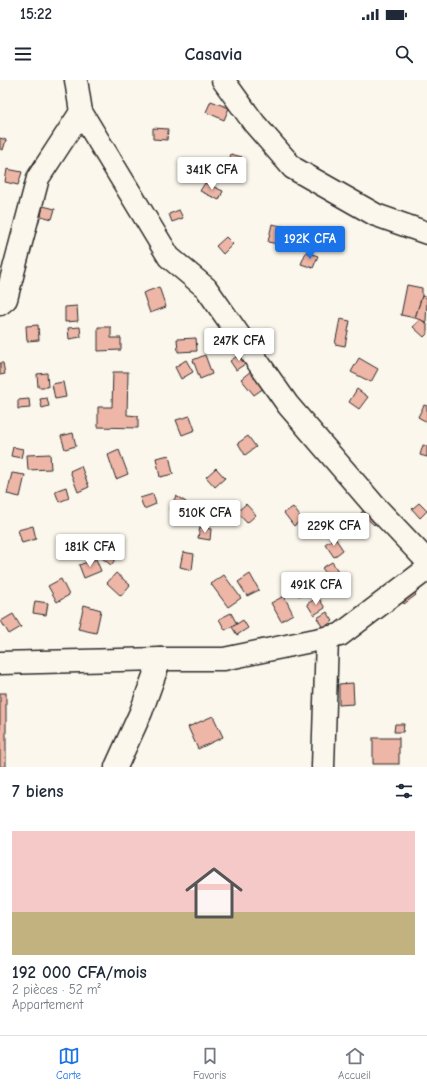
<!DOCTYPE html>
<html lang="fr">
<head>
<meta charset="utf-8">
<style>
	:root { --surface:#fff; --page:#f6f6f7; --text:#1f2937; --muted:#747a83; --line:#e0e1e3; --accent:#1a73e8 }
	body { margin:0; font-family:"Comic Neue",sans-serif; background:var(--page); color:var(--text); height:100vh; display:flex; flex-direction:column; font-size:15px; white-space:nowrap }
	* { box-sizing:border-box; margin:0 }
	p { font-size:13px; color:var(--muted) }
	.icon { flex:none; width:22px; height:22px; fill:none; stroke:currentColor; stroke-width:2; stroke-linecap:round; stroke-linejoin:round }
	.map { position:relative; height:687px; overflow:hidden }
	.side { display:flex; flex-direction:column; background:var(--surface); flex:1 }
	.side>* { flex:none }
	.price { position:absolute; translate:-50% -34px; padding:0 9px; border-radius:4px; background:#fff; color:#222; font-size:13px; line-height:26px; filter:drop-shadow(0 1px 2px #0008) }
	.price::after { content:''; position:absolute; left:50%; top:24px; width:12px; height:9px; margin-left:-6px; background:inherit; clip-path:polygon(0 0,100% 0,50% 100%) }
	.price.current { background:var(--accent); color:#fff }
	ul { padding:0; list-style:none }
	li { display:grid; align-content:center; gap:8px; height:212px; padding:0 12px }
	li+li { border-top:1px solid var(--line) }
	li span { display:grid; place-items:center; height:124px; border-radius:0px; color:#555 }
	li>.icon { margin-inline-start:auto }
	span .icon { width:72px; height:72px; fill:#fffc; stroke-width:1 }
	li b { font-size:17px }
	h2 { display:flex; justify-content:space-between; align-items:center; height:48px; padding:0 12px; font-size:17px }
	.status { display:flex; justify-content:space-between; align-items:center; height:28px; padding:0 20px; background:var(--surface); direction:ltr }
	.status svg { height:11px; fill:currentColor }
	header { display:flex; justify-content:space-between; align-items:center; height:52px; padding:0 12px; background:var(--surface); font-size:18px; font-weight:600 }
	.tabs { display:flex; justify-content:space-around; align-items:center; height:56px; border-top:1px solid var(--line); background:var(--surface); font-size:11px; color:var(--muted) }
	.tabs a { display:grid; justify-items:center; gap:2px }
	.tabs .current { color:var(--accent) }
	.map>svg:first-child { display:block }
	.building { fill:#eeb6a6; stroke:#2b2b2b }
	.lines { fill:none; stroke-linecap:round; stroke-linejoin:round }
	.minor-casing { stroke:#2b2b2b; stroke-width:25 }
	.minor { stroke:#fbf7ec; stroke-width:22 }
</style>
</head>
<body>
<div class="status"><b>15:22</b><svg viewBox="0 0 49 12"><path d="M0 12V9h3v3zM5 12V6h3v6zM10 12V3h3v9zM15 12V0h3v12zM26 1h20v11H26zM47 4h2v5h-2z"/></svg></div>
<header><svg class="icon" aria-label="menu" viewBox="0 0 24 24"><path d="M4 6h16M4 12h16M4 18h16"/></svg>Casavia<svg class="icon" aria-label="search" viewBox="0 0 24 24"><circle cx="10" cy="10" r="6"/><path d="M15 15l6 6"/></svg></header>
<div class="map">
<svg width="427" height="687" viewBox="0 0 427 687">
	<rect width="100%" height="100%" fill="#fbf7ec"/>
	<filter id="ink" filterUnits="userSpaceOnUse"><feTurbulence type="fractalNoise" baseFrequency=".025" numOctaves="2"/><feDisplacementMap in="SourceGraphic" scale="8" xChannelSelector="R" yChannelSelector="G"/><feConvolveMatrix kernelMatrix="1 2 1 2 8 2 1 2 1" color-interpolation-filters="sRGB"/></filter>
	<g filter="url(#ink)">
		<g class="building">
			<polygon points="211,21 229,28 224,40 206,32"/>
			<polygon points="153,48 168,49 167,60 153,59"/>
			<polygon points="0,58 6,60 3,70 0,69"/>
			<polygon points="231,74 242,77 236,98 225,95"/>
			<polygon points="7,89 22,92 18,105 5,102"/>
			<polygon points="205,103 223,111 219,120 200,111"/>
			<polygon points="43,126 55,129 52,139 41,136"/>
			<polygon points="179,130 183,138 172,142 169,134"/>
			<polygon points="272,144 286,147 283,165 268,162"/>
			<polygon points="226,157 233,164 223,174 216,166"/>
			<polygon points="306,172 318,176 313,188 301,184"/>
			<polygon points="407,205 422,208 422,216 415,238 401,235"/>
			<polygon points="159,207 166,227 150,233 143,213"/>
			<polygon points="422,216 427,218 426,242 415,238"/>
			<polygon points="77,226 78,241 65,242 65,227"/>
			<polygon points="340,239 350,241 345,266 335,264"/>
			<polygon points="420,239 427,244 427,254 424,257 413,247"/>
			<polygon points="38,245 39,260 27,261 26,246"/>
			<polygon points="80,247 81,257 69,259 68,248"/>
			<polygon points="98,247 111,247 111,258 121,258 121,270 98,271"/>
			<polygon points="196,258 197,271 178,272 177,259"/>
			<polygon points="242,273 248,282 236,290 230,281"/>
			<polygon points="205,275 212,294 200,299 193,280"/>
			<polygon points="359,278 378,289 371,302 351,292"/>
			<polygon points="186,280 193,292 181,299 175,287"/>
			<polygon points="0,283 3,283 5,294 0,295"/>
			<polygon points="251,291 264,308 254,315 241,299"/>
			<polygon points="113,292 128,292 127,335 138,336 138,348 98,347 98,327 112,327"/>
			<polygon points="47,293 48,307 38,307 37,294"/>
			<polygon points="63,302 66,317 55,319 52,304"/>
			<polygon points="357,309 368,317 359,329 349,322"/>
			<polygon points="47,318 49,326 42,328 40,319"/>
			<polygon points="29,319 30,328 18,329 18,320"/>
			<polygon points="424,325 427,326 427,342 418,337"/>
			<polygon points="190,336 195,350 182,355 176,340"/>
			<polygon points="73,353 76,366 65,369 61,356"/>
			<polygon points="248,356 256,367 245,375 238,363"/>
			<polygon points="423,365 427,366 427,377 420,375"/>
			<polygon points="13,367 23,369 21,378 11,376"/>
			<polygon points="119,370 128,394 116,399 108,375"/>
			<polygon points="50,374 51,389 28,390 27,375"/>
			<polygon points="169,375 173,394 160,397 156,378"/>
			<polygon points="81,386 89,407 78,412 70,391"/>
			<polygon points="216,388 225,398 215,407 206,397"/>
			<polygon points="12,393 25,395 20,417 7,414"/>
			<polygon points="66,407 69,418 59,422 55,411"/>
			<polygon points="153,414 156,424 144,429 140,418"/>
			<polygon points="176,416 186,422 179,435 169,430"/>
			<polygon points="419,423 427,431 420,438 412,429"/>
			<polygon points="246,424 256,435 247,443 237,432"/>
			<polygon points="368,425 381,437 374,445 361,433"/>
			<polygon points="293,427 302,439 294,446 284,433"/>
			<polygon points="33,446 36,459 22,463 18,450"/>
			<polygon points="200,447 211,449 210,460 198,458"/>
			<polygon points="335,458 343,470 334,477 325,464"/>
			<polygon points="111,467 120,474 111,485 102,478"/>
			<polygon points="183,472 194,474 192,490 180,487"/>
			<polygon points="96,479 101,491 84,498 79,485"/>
			<polygon points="332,482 338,491 329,497 322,488"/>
			<polygon points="116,493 130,505 121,516 107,503"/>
			<polygon points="250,494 259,510 247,516 238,502"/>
			<polygon points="224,495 241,518 228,527 211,504"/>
			<polygon points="61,499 69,515 57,522 48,506"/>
			<polygon points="301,499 309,509 299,516 291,506"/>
			<polygon points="411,508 416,515 404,524 399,517"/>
			<polygon points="284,516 293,534 281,541 271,523"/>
			<polygon points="318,517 325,528 314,535 307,524"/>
			<polygon points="35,521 48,523 46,535 33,533"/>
			<polygon points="84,525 101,530 96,553 78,549"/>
			<polygon points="327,532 333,541 323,548 317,538"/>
			<polygon points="231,533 237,544 225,550 219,539"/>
			<polygon points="13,534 21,547 9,554 1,541"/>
			<polygon points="243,540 248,548 237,555 232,547"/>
			<polygon points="353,603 354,624 339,625 339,604"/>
			<rect x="0" y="613" width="6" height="74"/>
			<polygon points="213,636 223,657 198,669 188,647"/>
			<polygon points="395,644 404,644 403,652 394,652"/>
			<rect x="373" y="658" width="26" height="26"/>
		</g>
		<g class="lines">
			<defs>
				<g id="minor">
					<polyline points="76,0 81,32 169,177 206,208 288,325 373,424 427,481"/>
					<polyline points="223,0 254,43 293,88 376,135 427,153"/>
					<polyline points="0,224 6,219 38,98 81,32"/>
					<polyline points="0,583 160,579"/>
					<polyline points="116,687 141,632 160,579 224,579 340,555 427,489"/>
					<polyline points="323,687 327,558"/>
				</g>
			</defs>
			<use href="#minor" class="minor-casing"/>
			<use href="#minor" class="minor"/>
		</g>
	</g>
</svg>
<b class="price" style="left:212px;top:111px">341K CFA</b>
<b class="price current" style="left:310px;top:180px">192K CFA</b>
<b class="price" style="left:239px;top:282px">247K CFA</b>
<b class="price" style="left:205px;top:454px">510K CFA</b>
<b class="price" style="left:334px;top:467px">229K CFA</b>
<b class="price" style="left:90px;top:488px">181K CFA</b>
<b class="price" style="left:316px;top:526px">491K CFA</b>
</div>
<section class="side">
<h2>7 biens<svg class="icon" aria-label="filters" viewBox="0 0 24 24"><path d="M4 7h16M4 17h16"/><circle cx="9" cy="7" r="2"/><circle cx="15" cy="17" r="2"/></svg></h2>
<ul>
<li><span style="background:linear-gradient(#f6c9c9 65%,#c2b280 0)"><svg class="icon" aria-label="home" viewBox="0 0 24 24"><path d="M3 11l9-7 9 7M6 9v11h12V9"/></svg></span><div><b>192 000 CFA/mois</b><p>2 pièces · 52 m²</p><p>Appartement</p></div></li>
</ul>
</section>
<nav class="tabs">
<a class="current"><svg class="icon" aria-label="map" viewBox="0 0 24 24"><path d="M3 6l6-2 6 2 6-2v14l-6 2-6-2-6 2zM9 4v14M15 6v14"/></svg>Carte</a>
<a><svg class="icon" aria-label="saved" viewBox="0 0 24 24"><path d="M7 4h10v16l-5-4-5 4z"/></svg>Favoris</a>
<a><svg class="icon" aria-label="home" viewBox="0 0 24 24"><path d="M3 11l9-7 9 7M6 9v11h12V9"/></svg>Accueil</a>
</nav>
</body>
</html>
